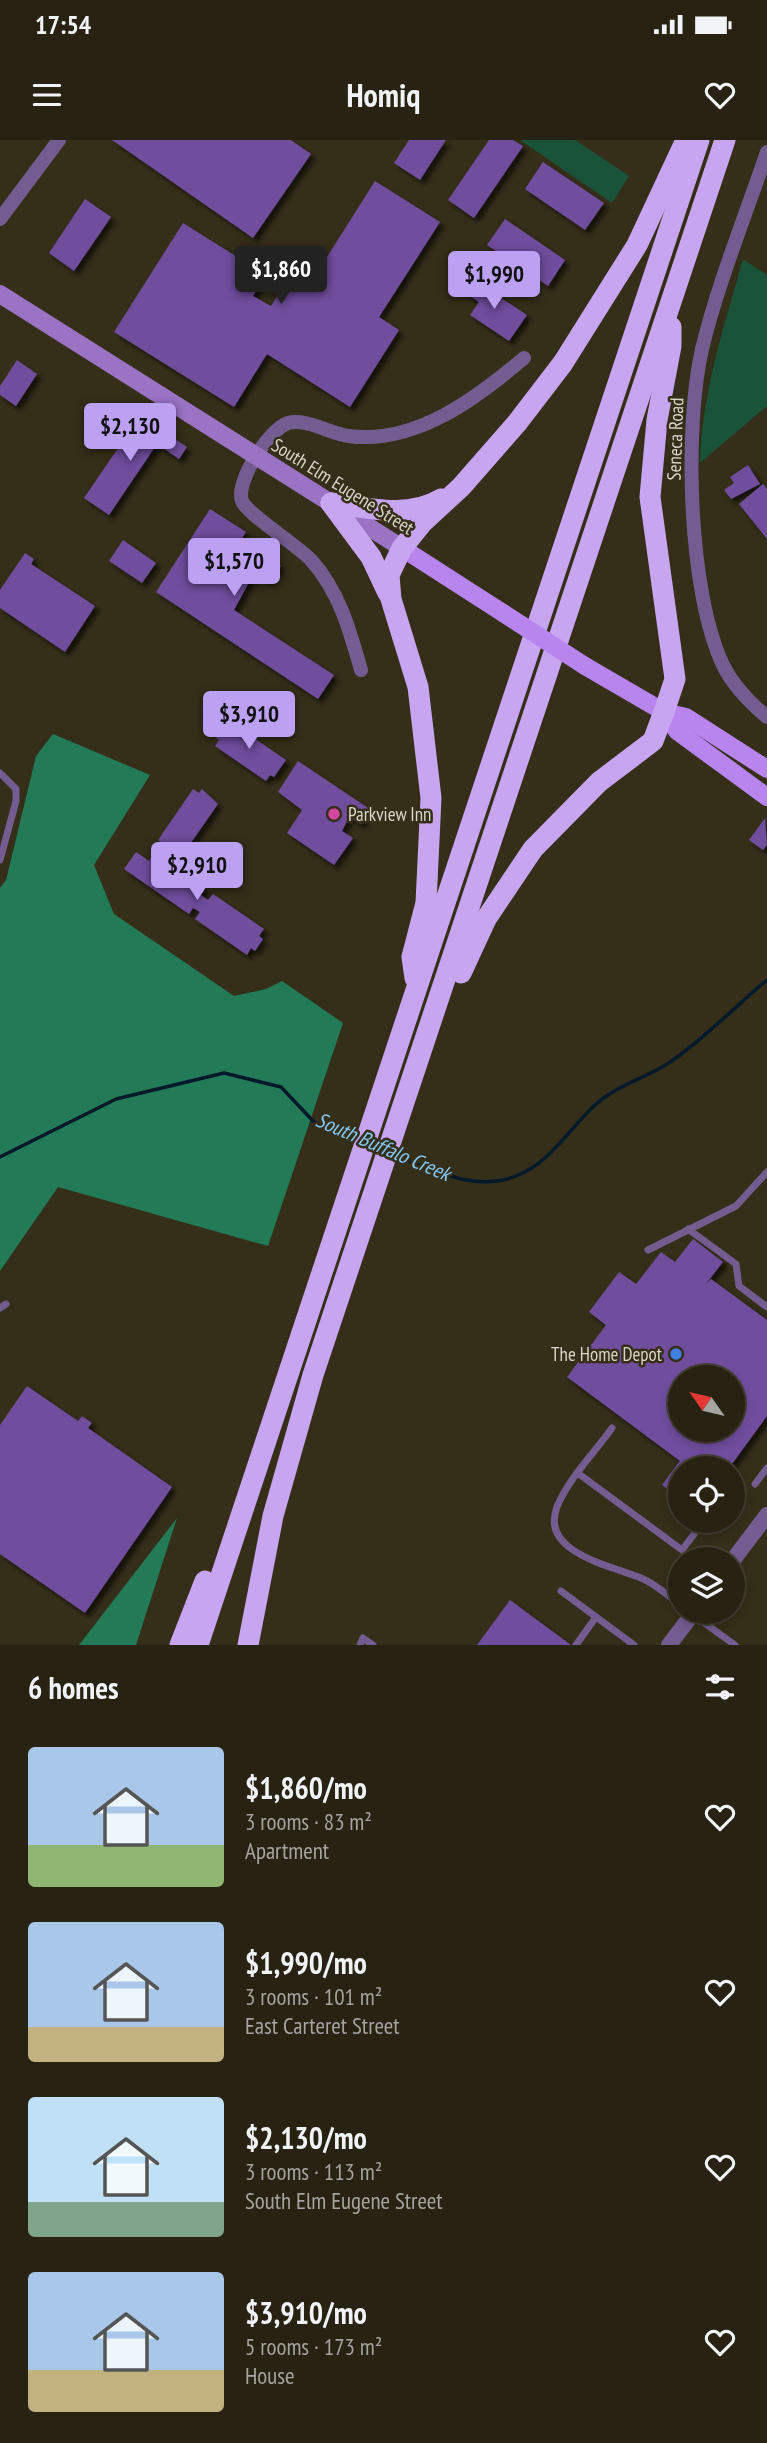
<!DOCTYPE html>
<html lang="en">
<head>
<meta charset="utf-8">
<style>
	:root { --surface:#282213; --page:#302a1c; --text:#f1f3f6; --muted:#a5a4a0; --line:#443f33; --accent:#bca0f2 }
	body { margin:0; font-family:"PT Sans Narrow",sans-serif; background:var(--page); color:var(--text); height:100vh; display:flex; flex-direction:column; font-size:26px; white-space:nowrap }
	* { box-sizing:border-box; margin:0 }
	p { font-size:23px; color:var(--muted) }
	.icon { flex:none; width:38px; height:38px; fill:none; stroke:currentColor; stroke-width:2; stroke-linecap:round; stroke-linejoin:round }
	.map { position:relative; height:1505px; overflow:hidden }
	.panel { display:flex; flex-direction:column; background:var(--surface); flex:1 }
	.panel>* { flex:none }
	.needle { width:46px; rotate:304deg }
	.tools { position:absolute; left:668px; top:1225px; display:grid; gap:14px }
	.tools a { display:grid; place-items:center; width:77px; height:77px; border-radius:50%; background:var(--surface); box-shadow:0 4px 10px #0003,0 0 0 2px var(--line); font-size:35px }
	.price { position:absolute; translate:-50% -60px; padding:0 16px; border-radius:7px; background:var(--accent); color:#111; font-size:23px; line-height:46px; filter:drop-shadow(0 2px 4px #0008) }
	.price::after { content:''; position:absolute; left:50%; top:42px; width:21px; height:16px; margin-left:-10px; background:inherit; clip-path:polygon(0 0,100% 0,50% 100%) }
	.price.current { background:#222; color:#fff }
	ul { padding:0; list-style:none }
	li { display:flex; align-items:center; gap:21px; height:175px; padding:0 28px }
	li span { display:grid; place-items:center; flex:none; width:196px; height:140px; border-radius:7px; color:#555 }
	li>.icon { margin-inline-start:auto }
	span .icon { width:84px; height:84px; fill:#fffc; stroke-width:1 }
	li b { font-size:30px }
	h2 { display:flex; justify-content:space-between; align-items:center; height:84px; padding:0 28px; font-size:30px }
	.status { display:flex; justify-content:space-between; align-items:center; height:49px; padding:0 35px; background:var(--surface); direction:ltr }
	.status svg { height:19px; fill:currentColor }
	header { display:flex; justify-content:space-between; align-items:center; height:91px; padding:0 28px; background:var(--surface); font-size:32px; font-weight:700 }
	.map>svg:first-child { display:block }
	.green { fill:#18533a }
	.forest { fill:#237a56 }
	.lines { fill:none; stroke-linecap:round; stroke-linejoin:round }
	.stream { stroke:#001a2b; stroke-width:3.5 }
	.building { fill:#6f4e9d; fill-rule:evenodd; filter:url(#shadow) }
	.service { stroke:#735c8f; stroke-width:7 }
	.minor { stroke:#735c8f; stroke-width:14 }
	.tertiary { stroke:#735c8f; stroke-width:16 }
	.secondary { stroke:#9a73c5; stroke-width:18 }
	.primary { stroke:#b885ef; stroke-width:18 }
	.motorway { stroke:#c8a5f1; stroke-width:21 }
	.primary-bridge { stroke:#b885ef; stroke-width:18 }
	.hotel-dot { fill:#d1479c; stroke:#352e19; stroke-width:2.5 }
	.shop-dot { fill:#3f7fe0; stroke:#352e19; stroke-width:2.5 }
	.labels { text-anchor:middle; stroke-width:5; stroke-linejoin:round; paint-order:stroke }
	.street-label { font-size:19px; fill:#d9d5c8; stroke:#352e19 }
	.poi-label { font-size:19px; fill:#d9d5c8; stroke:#352e19; text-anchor:start }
	.water-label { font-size:21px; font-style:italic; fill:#82c8f3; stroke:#352e19 }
</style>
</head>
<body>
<div class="status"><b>17:54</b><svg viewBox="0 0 49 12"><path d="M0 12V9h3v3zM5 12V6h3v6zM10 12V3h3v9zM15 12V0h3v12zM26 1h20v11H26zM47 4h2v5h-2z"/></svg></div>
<header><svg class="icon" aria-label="menu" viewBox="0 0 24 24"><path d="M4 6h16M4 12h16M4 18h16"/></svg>Homiq<svg class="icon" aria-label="heart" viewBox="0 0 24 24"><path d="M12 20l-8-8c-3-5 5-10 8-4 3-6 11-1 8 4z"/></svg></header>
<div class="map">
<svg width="767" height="1505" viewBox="0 0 767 1505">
	<defs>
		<filter id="shadow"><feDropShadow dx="4.5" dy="4.5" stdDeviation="2" flood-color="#0009"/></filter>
	</defs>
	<rect width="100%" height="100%" fill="#352e19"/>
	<g class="green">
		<polygon points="520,0 575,0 629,36 612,63"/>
		<path d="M743,119l24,16v131l-67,57c2,-70 24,-137 43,-204z"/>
	</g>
	<g class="forest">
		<polygon points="53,594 150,635 94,725 114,774 234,856 266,849 282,841 343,883 268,1106 58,1047 0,1131 0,748 6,740 36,616"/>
		<polygon points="177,1378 136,1505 79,1505"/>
	</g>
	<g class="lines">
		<g class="stream">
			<path d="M393,1015c38,14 81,38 123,21 34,-13 53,-47 79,-71 21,-19 45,-25 69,-39 32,-20 73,-61 103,-86"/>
			<polyline points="0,1017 116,959 224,933 281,947 314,982 359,1002"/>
		</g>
	</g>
	<g class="building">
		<polygon points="112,0 291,0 311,14 253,98"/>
		<polygon points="409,0 446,0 420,40 394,23"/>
		<polygon points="489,0 513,0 523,6 474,78 448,60"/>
		<polygon points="543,22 604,63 585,90 525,49"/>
		<polygon points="375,41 440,82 379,177 399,190 350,267 267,214 234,267 114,192 183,83 266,135 253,156 271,166 278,155 315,136"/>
		<polygon points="85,59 111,77 74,131 49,113"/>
		<polygon points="505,79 565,120 548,146 487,105"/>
		<polygon points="471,138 527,175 509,201 470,175 479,162 462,151"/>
		<polygon points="17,220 37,234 16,266 0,255 0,246"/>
		<polygon points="140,276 187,307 179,319 157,304 109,375 84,358"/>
		<polygon points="748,325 760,344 731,359 724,350 734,343 730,337"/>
		<polygon points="763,344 767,349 767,399 739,364"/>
		<polygon points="210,369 246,392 240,401 247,405 251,400 257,403 254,408 281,426 270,441 255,431 234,470 334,535 318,559 156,452"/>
		<polygon points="123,400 156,423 142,443 109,421"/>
		<polygon points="25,413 34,419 31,424 95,466 65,512 0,468 0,450"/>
		<polygon points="228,580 286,620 274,637 270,635 266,641 215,606 219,600 216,598"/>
		<polygon points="298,621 371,670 361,684 349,677 342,691 353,698 334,725 287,693 302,670 278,652"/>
		<polygon points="193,649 199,653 202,649 218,664 181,717 176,713 173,716 161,708 163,704 158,700"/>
		<polygon points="765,678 767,705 763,710 749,700"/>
		<polygon points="136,712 149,721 154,713 205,749 201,755 208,760 213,754 264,789 259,796 263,799 255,811 251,808 247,815 195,779 200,772 193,768 189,774 124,729"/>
		<path d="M693,1099l30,23 -18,23 6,-6 56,41v96l-38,52 -19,-12 -9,12h-20l-2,30 -17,-13 18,-24 -113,-84 39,-52 -17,-13 30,-40 17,12 25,-32 14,10zM681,1237h52v53h-52z"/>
		<polygon points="27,1246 78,1281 82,1276 92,1283 88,1288 172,1347 85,1473 0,1414 0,1285"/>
		<polygon points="510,1460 571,1505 477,1505"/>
	</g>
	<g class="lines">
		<g class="service">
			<polyline points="0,633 16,649 16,661 0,720"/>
			<polyline points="688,1089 736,1124 739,1146 767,1167"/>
			<polyline points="648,1110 736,1066 767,1032"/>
			<polyline points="0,1168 6,1164"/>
			<path d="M612,1288c-17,24 -44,51 -55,79 -18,46 56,59 84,71 15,6 27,18 40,27"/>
			<polyline points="579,1334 682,1410 704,1381"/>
			<polyline points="755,1344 767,1328"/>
			<polyline points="561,1451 634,1505"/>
			<polyline points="692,1474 735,1505"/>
			<polyline points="360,1505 363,1498 373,1505"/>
			<polyline points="576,1505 596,1477"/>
		</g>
		<g class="minor">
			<path d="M767,12c-22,65 -49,131 -65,197 -18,79 -14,242 21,316 10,21 26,37 44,52"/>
			<polyline points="0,79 59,0"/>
			<path d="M361,530c-11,-39 -22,-79 -50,-110 -14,-15 -64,-46 -69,-59 -7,-19 27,-72 46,-78 19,-5 42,11 61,13 66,9 128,-38 175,-78"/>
		</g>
		<g class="tertiary">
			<polyline points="733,1420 767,1375"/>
			<polyline points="669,1505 694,1472"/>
		</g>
		<polyline class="secondary" points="0,154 402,408"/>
		<g class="primary">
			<polyline points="402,408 503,473"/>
			<polyline points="585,526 664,572 686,577 767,629"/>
			<polyline points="664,572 677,591 767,657"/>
		</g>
		<g class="motorway">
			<path d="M331,363c37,5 76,16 110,-4"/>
			<polyline points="331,363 371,417 388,453"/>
			<polyline points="461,833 486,779 533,709 599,642 653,601 664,572 675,539 650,357 657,280 671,206 671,187"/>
			<polyline points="415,838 412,817 426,763 431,658 418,547 391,459 389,435 402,408 423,382 461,347 517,283 563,223 637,105 686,0"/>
			<polyline points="180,1505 205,1441"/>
			<polyline points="198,1505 699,0"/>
			<polyline points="248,1505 273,1376 313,1235 725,0"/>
		</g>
		<polyline class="primary-bridge" points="503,473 585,526"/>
	</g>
	<circle class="hotel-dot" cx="334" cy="674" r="7"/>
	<circle class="shop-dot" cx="676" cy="1214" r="7"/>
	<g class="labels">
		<g class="street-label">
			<text transform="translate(675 299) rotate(-88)" y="7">Seneca Road</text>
			<text transform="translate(343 346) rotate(32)" y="7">South Elm Eugene Street</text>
		</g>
		<g class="poi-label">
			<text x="348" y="681">Parkview Inn</text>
			<text x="662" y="1221" text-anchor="end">The Home Depot</text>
		</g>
		<g class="water-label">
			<text transform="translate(383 1007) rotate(23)" y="7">South Buffalo Creek</text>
		</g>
	</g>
</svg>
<div class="tools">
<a><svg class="needle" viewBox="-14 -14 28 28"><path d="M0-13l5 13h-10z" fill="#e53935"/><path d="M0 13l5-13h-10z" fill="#a5a4a0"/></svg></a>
<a><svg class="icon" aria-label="locate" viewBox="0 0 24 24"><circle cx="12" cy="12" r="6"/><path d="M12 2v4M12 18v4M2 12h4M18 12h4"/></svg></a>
<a><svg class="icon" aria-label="layers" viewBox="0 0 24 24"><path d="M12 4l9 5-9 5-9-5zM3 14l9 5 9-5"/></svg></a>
</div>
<b class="price current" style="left:281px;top:166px">$1,860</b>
<b class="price" style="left:494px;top:171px">$1,990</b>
<b class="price" style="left:130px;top:323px">$2,130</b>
<b class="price" style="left:234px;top:458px">$1,570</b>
<b class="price" style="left:249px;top:611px">$3,910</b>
<b class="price" style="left:197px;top:762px">$2,910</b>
</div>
<section class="panel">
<h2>6 homes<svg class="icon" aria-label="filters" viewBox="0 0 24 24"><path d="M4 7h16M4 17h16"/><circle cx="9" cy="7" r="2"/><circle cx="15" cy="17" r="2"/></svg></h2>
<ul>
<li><span style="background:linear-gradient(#a9c7e8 70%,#8fb573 0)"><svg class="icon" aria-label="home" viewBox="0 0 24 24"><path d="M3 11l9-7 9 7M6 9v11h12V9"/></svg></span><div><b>$1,860/mo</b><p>3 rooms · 83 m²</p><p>Apartment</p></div><svg class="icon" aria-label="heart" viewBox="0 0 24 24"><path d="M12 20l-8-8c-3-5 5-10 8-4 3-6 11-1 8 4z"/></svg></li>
<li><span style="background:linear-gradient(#a9c7e8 75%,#c2b280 0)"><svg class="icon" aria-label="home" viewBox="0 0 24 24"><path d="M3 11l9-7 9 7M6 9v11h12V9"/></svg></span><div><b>$1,990/mo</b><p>3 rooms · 101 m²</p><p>East Carteret Street</p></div><svg class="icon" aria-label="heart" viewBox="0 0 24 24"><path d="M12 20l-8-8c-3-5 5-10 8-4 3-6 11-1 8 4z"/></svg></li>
<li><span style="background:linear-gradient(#bfe0f5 75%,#7fa58c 0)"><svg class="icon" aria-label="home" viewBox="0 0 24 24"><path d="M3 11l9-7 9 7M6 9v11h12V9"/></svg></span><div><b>$2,130/mo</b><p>3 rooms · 113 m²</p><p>South Elm Eugene Street</p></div><svg class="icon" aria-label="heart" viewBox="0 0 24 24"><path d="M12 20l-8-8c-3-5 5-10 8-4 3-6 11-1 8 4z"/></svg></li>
<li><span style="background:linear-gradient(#a9c7e8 70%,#c2b280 0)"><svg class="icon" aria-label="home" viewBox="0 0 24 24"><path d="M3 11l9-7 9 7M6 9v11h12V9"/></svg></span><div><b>$3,910/mo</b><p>5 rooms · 173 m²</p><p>House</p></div><svg class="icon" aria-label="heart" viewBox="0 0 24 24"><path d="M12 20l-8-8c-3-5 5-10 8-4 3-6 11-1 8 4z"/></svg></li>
</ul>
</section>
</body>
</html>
